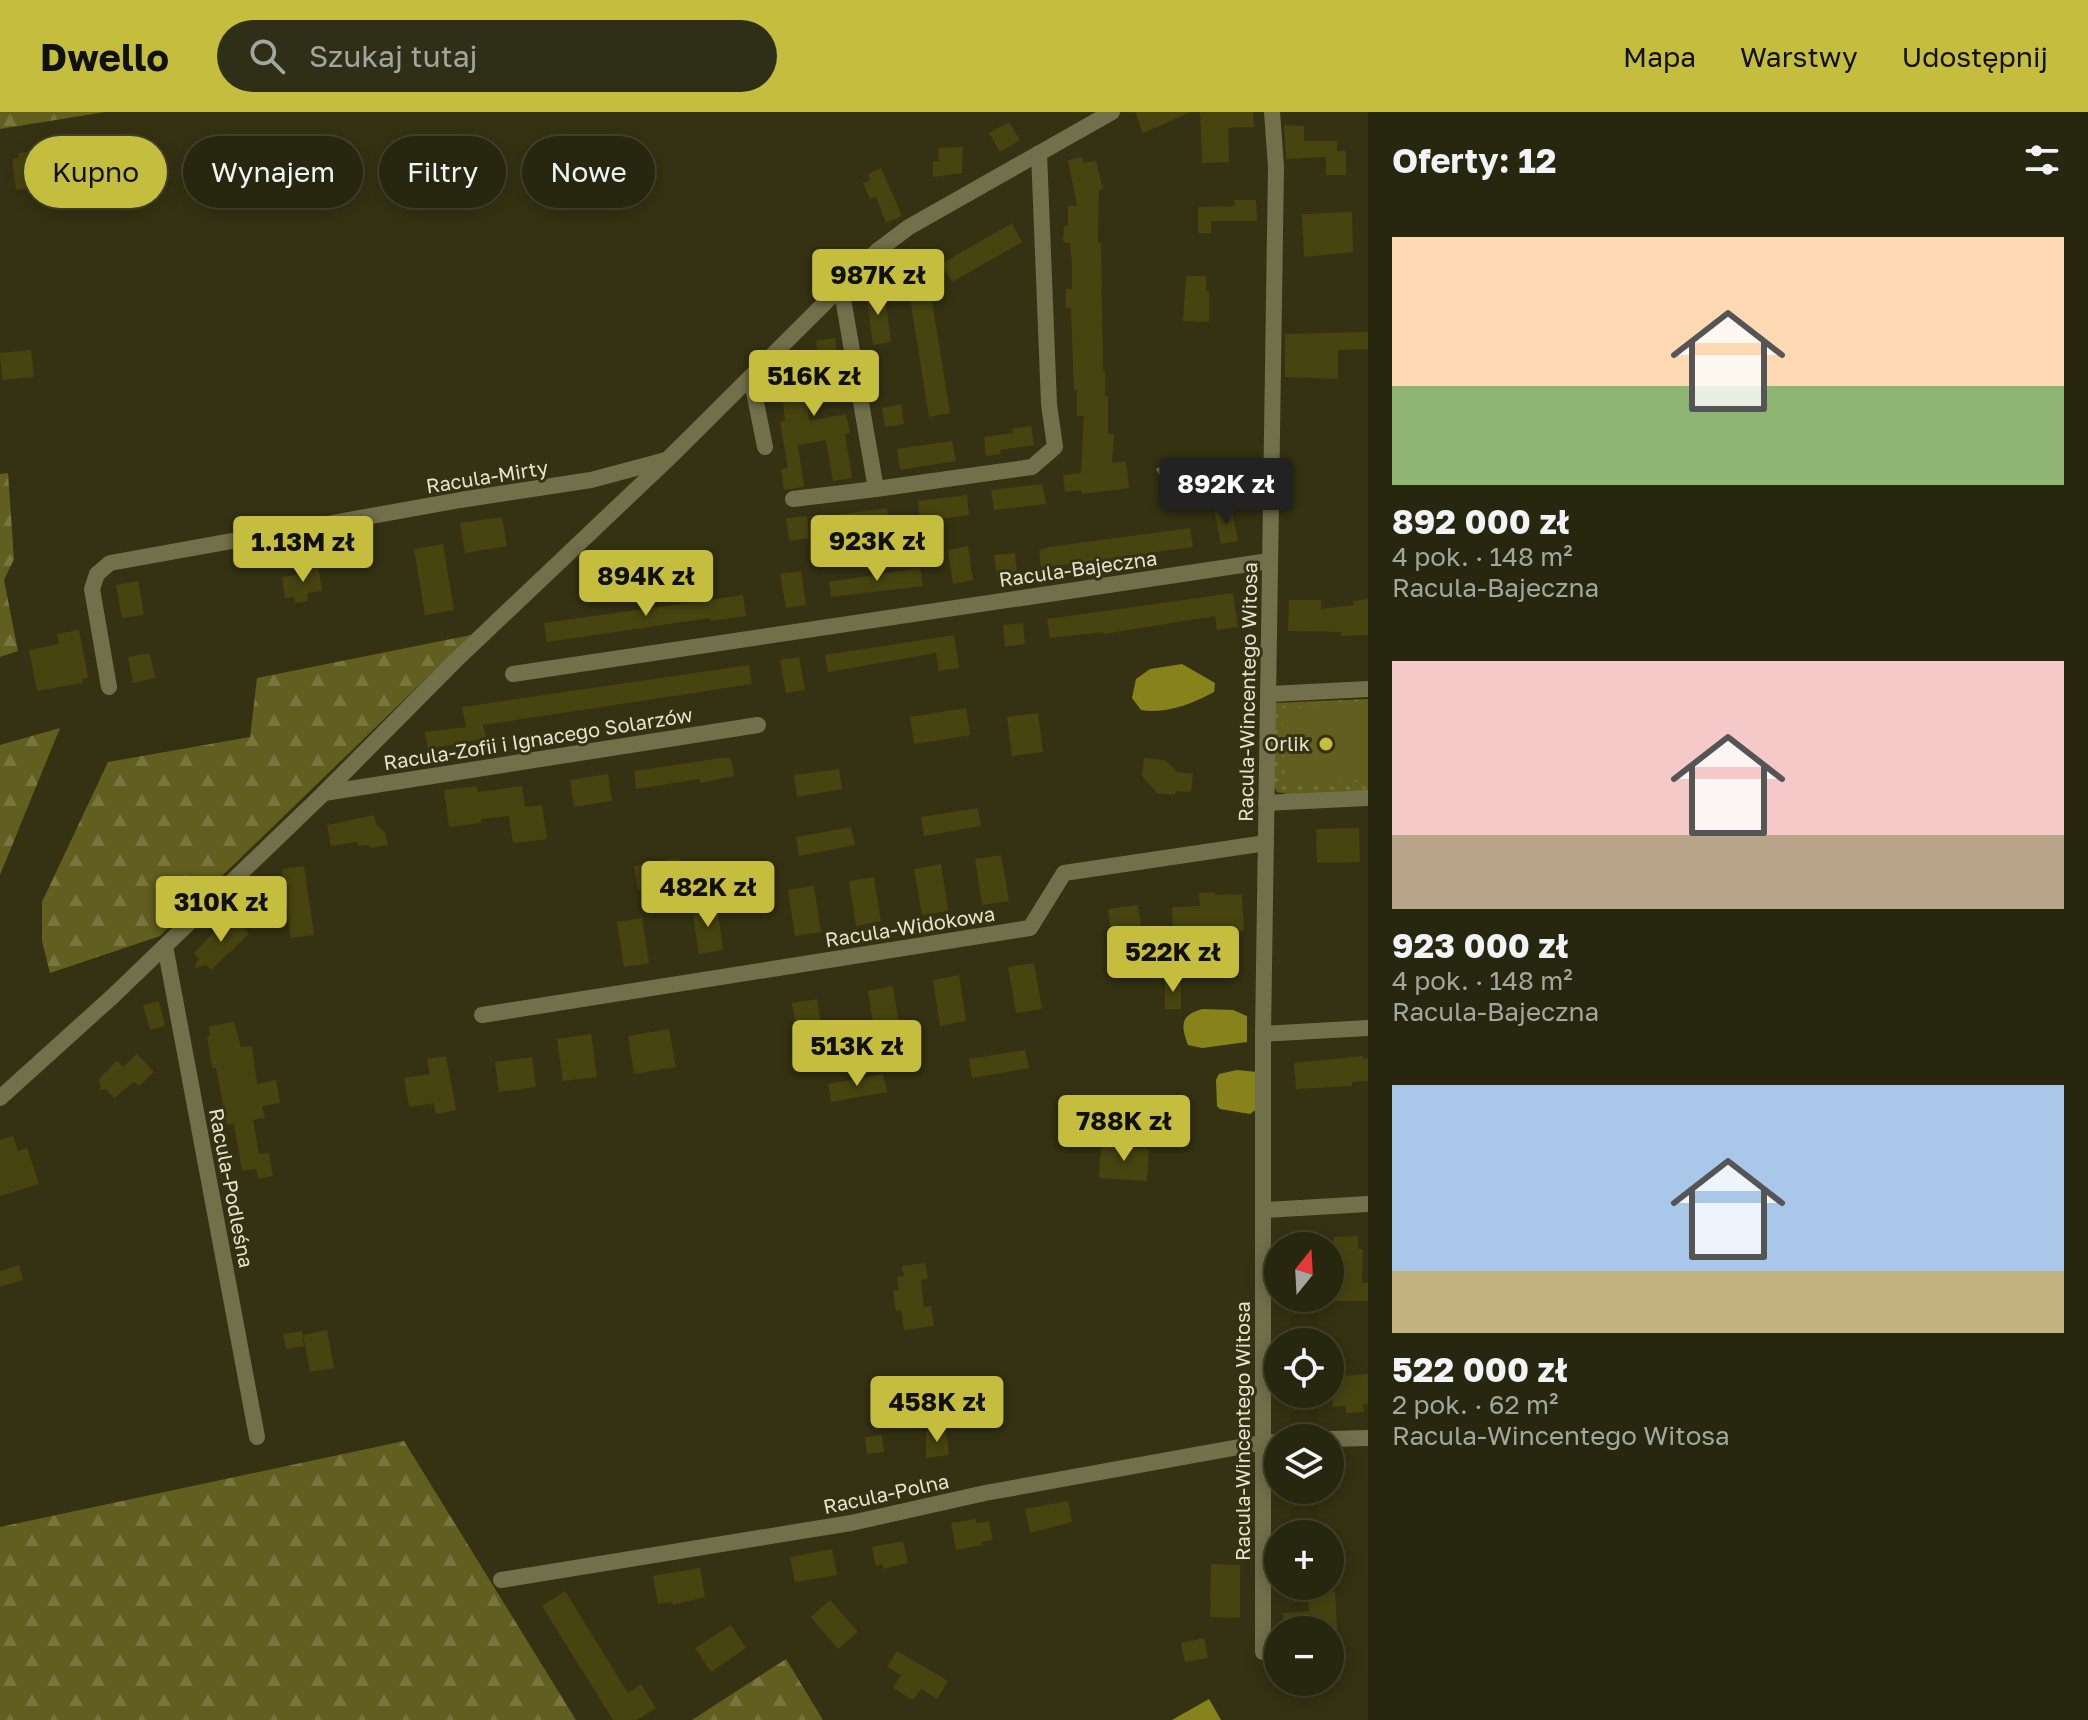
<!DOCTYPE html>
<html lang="pl">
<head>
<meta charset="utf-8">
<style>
	:root { --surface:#27260e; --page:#2f2e17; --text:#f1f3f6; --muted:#a4a59e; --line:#43432e; --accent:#c4bd3e }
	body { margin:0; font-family:"Golos Text",sans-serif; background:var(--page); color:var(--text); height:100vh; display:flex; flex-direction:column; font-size:30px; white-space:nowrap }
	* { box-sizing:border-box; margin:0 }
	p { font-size:26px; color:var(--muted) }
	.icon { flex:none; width:44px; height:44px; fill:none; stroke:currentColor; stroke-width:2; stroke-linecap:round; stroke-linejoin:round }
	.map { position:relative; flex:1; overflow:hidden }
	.details { display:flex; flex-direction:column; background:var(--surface); width:720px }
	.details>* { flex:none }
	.banner { position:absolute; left:24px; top:24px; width:760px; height:72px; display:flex; gap:16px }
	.needle { width:52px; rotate:18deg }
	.buttons { position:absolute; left:1264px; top:1120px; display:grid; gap:16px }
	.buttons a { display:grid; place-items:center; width:80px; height:80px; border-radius:50%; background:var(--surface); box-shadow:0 4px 20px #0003,0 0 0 2px var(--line); font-size:40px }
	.price { position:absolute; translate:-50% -68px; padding:0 18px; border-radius:8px; background:var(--accent); color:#111; font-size:26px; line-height:52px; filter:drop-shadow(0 2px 4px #0008) }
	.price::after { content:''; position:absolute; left:50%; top:48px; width:24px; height:18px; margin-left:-12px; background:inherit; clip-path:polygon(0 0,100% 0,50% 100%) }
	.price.selected { background:#222; color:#fff }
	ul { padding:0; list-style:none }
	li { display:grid; align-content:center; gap:16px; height:424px; padding:0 24px }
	li span { display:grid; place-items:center; height:248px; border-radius:0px; color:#555 }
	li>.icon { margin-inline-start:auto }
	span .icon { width:144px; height:144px; fill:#fffc; stroke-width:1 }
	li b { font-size:34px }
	h2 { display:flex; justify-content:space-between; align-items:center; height:96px; padding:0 24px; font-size:34px }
	.pill { padding:0 28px; border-radius:36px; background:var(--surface); box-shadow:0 4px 20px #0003,0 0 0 2px var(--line); font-size:28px; line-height:72px }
	.pill.selected { background:var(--accent); color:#111 }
	header { display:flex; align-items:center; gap:48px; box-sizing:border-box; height:112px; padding:0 40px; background:var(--accent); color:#111 }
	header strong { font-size:38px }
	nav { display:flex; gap:44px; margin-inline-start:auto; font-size:28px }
	.search { width:560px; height:72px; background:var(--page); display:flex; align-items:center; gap:20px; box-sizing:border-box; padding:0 28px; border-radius:44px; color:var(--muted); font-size:30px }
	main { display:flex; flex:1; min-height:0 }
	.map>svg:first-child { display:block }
	.forest { fill:url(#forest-firs) }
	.park { fill:url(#park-dots) }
	.pitch { fill:#615e1f }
	.water { fill:#88821b }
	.building { fill:#474410 }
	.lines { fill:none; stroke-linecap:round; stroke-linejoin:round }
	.street { stroke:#71704b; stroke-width:16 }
	.poi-dot { fill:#c4bd3e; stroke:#343212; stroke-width:3 }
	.labels { text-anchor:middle; stroke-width:6; stroke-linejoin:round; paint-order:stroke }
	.street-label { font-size:20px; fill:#e4e4d1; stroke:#343212 }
	.poi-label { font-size:20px; fill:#e4e4d1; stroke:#343212; text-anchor:end }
</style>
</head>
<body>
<header>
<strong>Dwello</strong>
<div class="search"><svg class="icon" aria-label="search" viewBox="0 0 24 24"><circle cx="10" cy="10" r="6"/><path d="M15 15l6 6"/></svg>Szukaj tutaj</div>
<nav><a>Mapa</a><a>Warstwy</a><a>Udostępnij</a></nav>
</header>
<main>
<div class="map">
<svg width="1368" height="1608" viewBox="0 0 1368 1608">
	<defs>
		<pattern id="forest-firs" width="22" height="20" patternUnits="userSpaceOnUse" patternTransform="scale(2)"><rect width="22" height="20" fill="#615e1f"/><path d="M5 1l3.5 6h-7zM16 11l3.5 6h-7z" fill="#78753e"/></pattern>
		<pattern id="park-dots" width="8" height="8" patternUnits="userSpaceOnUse" patternTransform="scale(2)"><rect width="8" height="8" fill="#615e1f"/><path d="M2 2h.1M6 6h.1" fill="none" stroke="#78753e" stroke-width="1.8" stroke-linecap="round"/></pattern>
	</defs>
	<rect width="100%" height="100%" fill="#343212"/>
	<g class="forest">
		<polygon points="0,0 105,0 0,17"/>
		<polygon points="8,361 14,447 4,468 18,539 0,545 0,362"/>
		<polygon points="471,523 160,824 50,861 42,829 42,790 108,650 250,625 257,566"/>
		<polygon points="60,616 0,763 0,633"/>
		<polygon points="404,1329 576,1608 0,1608 0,1415"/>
		<polygon points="786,1547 823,1608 692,1608"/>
	</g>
	<polygon class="park" points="1368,587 1368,682 1301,685 1277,680 1272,670 1275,591"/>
	<polygon class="pitch" points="1368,593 1368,668 1285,672 1282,596"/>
	<g class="water">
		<polygon points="1176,347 1184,364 1166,374 1156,357"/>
		<path d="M1182,552l33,19 -1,9c-23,12 -46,22 -73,18l-9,-12 4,-19 14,-10z"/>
		<path d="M1203,897l30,1 14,6v26l-45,6 -14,-3c-8,-20 -7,-31 15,-36z"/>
		<polygon points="1237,958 1257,960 1257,997 1250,1002 1220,997 1217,994 1216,968 1219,962"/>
		<polygon points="1209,1587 1221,1608 1172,1608"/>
	</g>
	<g class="building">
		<polygon points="1135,0 1191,0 1143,21"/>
		<polygon points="1200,0 1253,0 1254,15 1228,16 1229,50 1202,51"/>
		<polygon points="1009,10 1020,28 1000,40 989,21"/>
		<polygon points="1284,13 1304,14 1304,29 1337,29 1337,39 1346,39 1346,63 1326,63 1326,45 1286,47"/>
		<polygon points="963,35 962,61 933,65 933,49 939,49 938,36"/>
		<polygon points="49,37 54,45 72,42 75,68 61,69 61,72 16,78 12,47 19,46 18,41"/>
		<polygon points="1082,45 1083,51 1096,49 1103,77 1099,78 1098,131 1101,131 1103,259 1105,259 1105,284 1108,284 1108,322 1114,322 1112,351 1126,349 1129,376 1082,382 1081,378 1065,380 1063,363 1081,361 1084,304 1077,304 1077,278 1074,278 1071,196 1066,196 1066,177 1072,177 1072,152 1070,131 1063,130 1064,114 1068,114 1068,94 1077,94 1068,48"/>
		<polygon points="881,56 902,104 886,111 876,85 870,87 863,71 870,68 868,62"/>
		<polygon points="1234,88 1256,88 1257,109 1211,109 1211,121 1198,121 1198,95 1235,94"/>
		<polygon points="1352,100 1353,140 1304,145 1302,102"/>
		<polygon points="1012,111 1022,130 952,170 941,152"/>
		<polygon points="1186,164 1206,164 1206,179 1209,179 1209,210 1183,209"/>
		<polygon points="884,177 891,230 873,233 866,180"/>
		<polygon points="930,177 950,301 929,305 909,180"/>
		<polygon points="1368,220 1368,237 1338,238 1338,267 1285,265 1285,222"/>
		<polygon points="835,226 842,278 806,284 809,309 846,302 850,321 845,322 852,366 833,369 826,328 798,333 804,375 784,378 781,357 788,356 780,310 785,309 780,263 820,259 816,229"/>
		<polygon points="31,238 34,265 2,268 0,241"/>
		<polygon points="901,292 904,312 885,315 882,296"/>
		<polygon points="1031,314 1034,333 1000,338 1001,342 986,344 984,325 1013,321 1012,317"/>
		<polygon points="952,329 956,349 900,358 897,337"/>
		<polygon points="1042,372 1046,392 994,398 991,378"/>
		<polygon points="967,383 969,403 920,410 918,389"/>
		<polygon points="1231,395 1238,429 1221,432 1214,398"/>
		<polygon points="887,396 889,415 838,422 834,403"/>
		<polygon points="807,404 809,426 789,429 786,406"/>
		<polygon points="502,405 507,434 465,441 460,411"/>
		<polygon points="1190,416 1193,435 1041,456 1039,438 1049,435"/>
		<polygon points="443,432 454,498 425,503 414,437"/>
		<polygon points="968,434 973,468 953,472 948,438"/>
		<polygon points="1015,441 1017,462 997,465 994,443"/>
		<polygon points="318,453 322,479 307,481 308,489 295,491 294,485 285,486 282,465 302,462 301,455"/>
		<polygon points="920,456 923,474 831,485 829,470"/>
		<polygon points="801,459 806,493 786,496 780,462"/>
		<polygon points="138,469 144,503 122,506 116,473"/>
		<polygon points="1233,481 1238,515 1217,518 1215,504 1104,522 1104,520 1050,526 1047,507"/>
		<polygon points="743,483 746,504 711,509 710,506 547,530 544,511"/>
		<polygon points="1368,487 1368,523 1341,524 1341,520 1288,519 1289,488 1321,488 1321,497 1354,493 1353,489"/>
		<polygon points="1023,511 1025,532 1005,535 1003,513"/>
		<polygon points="79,518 88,566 82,567 83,571 37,579 29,538 59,532 57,522"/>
		<polygon points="954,523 959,556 939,559 936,541 828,560 825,543"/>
		<polygon points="150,541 155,566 133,571 128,545"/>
		<polygon points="799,545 805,578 786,581 780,548"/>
		<polygon points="749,553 752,572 483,613 486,626 428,637 425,620 466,615 462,595"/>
		<polygon points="966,596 970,623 914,632 910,605"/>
		<polygon points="1038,601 1043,640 1012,644 1007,605"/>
		<polygon points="722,646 731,646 734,664 700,671 700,667 636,677 634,659"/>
		<polygon points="1144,646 1165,648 1177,660 1193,662 1191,680 1176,679 1175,683 1157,681 1142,664"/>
		<polygon points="839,657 842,677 797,685 794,663"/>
		<polygon points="608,662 612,689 574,695 570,668"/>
		<polygon points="477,674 478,680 522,674 525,695 542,693 547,727 513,731 509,704 481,707 481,711 449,715 444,678"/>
		<polygon points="978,696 981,714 924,724 921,705"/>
		<polygon points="374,703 376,712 385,720 388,733 370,736 369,733 358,734 357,730 331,734 327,713"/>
		<polygon points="851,715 855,733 799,744 796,725"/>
		<polygon points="1359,716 1360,750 1317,751 1316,717"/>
		<polygon points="1001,743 1009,789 982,793 975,747"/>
		<polygon points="679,746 683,771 638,778 634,754"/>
		<polygon points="941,752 948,799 922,803 914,757"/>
		<polygon points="304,754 314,823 291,826 282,757"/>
		<polygon points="874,765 881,809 856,814 849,769"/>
		<polygon points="814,774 821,820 795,824 788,778"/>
		<polygon points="1215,780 1215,783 1242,782 1244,819 1173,823 1172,795 1200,794 1199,781"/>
		<polygon points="717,793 723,838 699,842 692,797"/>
		<polygon points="1138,793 1142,822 1112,826 1108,797"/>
		<polygon points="234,805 249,822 211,858 206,853 194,856 199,846 194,841 211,823"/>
		<polygon points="642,806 649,851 624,855 617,810"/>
		<polygon points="1034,851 1042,897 1016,901 1008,855"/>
		<polygon points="959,863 966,909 940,914 933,868"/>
		<polygon points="1165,867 1181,868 1181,897 1165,897"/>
		<polygon points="893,874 900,920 875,924 868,879"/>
		<polygon points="817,887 824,932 800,937 792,891"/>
		<polygon points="159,889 165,914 150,918 143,893"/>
		<polygon points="234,910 241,935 252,934 257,972 276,968 280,991 262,994 265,1006 253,1008 259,1042 269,1041 273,1064 258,1067 256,1057 242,1059 234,1012 227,1013 216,956 212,956 207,924 210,924 209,914"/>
		<polygon points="669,917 676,955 634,962 628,924"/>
		<polygon points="591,922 597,965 563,969 557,927"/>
		<polygon points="1025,938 1029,956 972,966 969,947"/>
		<polygon points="137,942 154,960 139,974 134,970 114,986 106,977 100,978 100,971 98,968 117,949 123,955"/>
		<polygon points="446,944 456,998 436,1002 434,991 409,995 404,966 430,962 427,947"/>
		<polygon points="1363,944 1363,947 1368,947 1368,969 1352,970 1352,974 1296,977 1294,951"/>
		<polygon points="532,945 536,975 499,980 495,950"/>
		<polygon points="883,962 887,980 831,990 828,972"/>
		<polygon points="13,1024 18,1039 27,1036 39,1072 0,1084 0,1028"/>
		<polygon points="1101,1033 1149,1037 1147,1069 1099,1066"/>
		<polygon points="1358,1124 1358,1137 1363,1137 1362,1171 1368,1171 1368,1189 1335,1189 1334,1149 1331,1149 1334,1125"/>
		<polygon points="925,1151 928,1167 921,1168 924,1195 931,1194 934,1214 904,1218 901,1198 896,1199 893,1178 899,1178 897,1165 904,1164 902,1154"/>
		<polygon points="19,1153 23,1168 0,1175 0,1159"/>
		<polygon points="327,1218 334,1256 310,1260 303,1223"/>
		<polygon points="302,1219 304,1234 286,1237 283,1222"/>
		<polygon points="1368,1262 1368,1292 1363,1293 1364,1300 1346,1301 1345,1294 1333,1295 1331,1265"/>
		<polygon points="946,1317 949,1343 926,1346 926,1319"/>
		<polygon points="882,1323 884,1340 867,1342 865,1325"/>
		<polygon points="1068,1389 1072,1410 1030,1421 1025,1397"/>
		<polygon points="976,1407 976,1411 989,1409 993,1428 982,1430 982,1433 956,1438 951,1411"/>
		<polygon points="903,1429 908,1451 884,1457 882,1452 876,1454 872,1435"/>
		<polygon points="832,1437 837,1463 795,1470 790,1445"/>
		<polygon points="1211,1452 1240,1453 1240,1506 1210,1505"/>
		<polygon points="700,1456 705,1485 673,1493 672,1490 658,1492 653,1464"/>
		<polygon points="1325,1478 1325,1480 1335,1480 1337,1517 1284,1518 1283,1501 1309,1499 1308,1479"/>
		<polygon points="565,1479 628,1581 641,1572 656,1596 637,1608 613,1608 542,1494"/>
		<polygon points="830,1488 858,1520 838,1537 811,1505"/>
		<polygon points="731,1513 746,1536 711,1560 695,1536"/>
		<polygon points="1204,1526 1208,1546 1185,1550 1181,1531"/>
		<polygon points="897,1539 948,1569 937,1587 921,1577 913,1588 893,1576 901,1563 887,1555"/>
	</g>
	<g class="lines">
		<g class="street">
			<polyline points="841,175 876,377 1032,355 1055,335 1049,292 1039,41"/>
			<polyline points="751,265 765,335"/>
			<polyline points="793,387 876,377"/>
			<polyline points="513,562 1269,449"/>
			<polyline points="109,575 92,477 97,462 110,451 460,388 591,368 666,348"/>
			<polyline points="1269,582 1368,577"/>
			<polyline points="324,681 758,613"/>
			<polyline points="1266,691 1368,686"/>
			<polyline points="165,834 257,1325"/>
			<polyline points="482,903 1030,816 1064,761 1266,731"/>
			<polyline points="1263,922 1368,916"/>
			<polyline points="0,986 113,884 324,681 455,549 668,347 877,139 909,115 1112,0"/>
			<polyline points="1264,1098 1368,1092"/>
			<polyline points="1330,1327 1368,1326"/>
			<polyline points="501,1468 851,1411 985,1381 1261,1331 1278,1330"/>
			<polyline points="1263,1540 1263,922 1276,55 1272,0"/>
		</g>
	</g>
	<circle class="poi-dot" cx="1326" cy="632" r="8"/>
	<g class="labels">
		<g class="street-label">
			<text transform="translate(487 365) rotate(-9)" y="7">Racula-Mirty</text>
			<text transform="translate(1078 457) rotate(-8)" y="7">Racula-Bajeczna</text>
			<text transform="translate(1248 580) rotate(-89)" y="7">Racula-Wincentego Witosa</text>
			<text transform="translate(538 627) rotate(-9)" y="7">Racula-Zofii i Ignacego Solarzów</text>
			<text transform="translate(910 815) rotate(-9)" y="7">Racula-Widokowa</text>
			<text transform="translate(231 1076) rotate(79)" y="7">Racula-Podleśna</text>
			<text transform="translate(1243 1319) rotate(-90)" y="7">Racula-Wincentego Witosa</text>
			<text transform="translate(886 1382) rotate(-12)" y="7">Racula-Polna</text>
		</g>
		<g class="poi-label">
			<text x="1310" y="639">Orlik</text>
		</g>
	</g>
</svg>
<div class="buttons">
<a><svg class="needle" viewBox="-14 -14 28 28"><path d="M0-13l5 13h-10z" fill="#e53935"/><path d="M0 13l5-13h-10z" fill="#a4a59e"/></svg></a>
<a><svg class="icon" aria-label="locate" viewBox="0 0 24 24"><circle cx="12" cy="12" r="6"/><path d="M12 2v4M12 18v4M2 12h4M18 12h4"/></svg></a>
<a><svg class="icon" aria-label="layers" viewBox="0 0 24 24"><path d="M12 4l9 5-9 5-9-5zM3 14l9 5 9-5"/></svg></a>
<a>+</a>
<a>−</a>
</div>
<b class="price" style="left:878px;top:205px">987K zł</b>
<b class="price" style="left:814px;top:306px">516K zł</b>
<b class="price selected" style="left:1226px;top:414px">892K zł</b>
<b class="price" style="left:877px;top:471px">923K zł</b>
<b class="price" style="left:303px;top:472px">1.13M zł</b>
<b class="price" style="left:646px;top:506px">894K zł</b>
<b class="price" style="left:708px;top:817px">482K zł</b>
<b class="price" style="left:221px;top:832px">310K zł</b>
<b class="price" style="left:1173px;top:882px">522K zł</b>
<b class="price" style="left:857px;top:976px">513K zł</b>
<b class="price" style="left:1124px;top:1051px">788K zł</b>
<b class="price" style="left:937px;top:1332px">458K zł</b>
<div class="banner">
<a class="pill selected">Kupno</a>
<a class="pill">Wynajem</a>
<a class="pill">Filtry</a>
<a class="pill">Nowe</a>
</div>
</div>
<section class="details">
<h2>Oferty: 12<svg class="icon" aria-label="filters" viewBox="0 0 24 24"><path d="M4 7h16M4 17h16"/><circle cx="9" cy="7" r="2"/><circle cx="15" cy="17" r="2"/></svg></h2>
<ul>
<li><span style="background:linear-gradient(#ffd9b3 60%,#8fb573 0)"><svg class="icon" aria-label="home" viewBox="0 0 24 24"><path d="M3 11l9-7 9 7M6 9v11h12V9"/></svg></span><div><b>892 000 zł</b><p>4 pok. · 148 m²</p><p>Racula-Bajeczna</p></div></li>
<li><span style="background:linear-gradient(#f6c9c9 70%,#b9a48a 0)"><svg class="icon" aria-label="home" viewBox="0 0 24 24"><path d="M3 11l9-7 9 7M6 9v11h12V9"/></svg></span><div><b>923 000 zł</b><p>4 pok. · 148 m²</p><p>Racula-Bajeczna</p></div></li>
<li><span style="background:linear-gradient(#a9c7e8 75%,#c2b280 0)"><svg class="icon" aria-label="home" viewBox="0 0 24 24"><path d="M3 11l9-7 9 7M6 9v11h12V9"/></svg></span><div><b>522 000 zł</b><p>2 pok. · 62 m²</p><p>Racula-Wincentego Witosa</p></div></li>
</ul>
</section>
</main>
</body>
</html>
